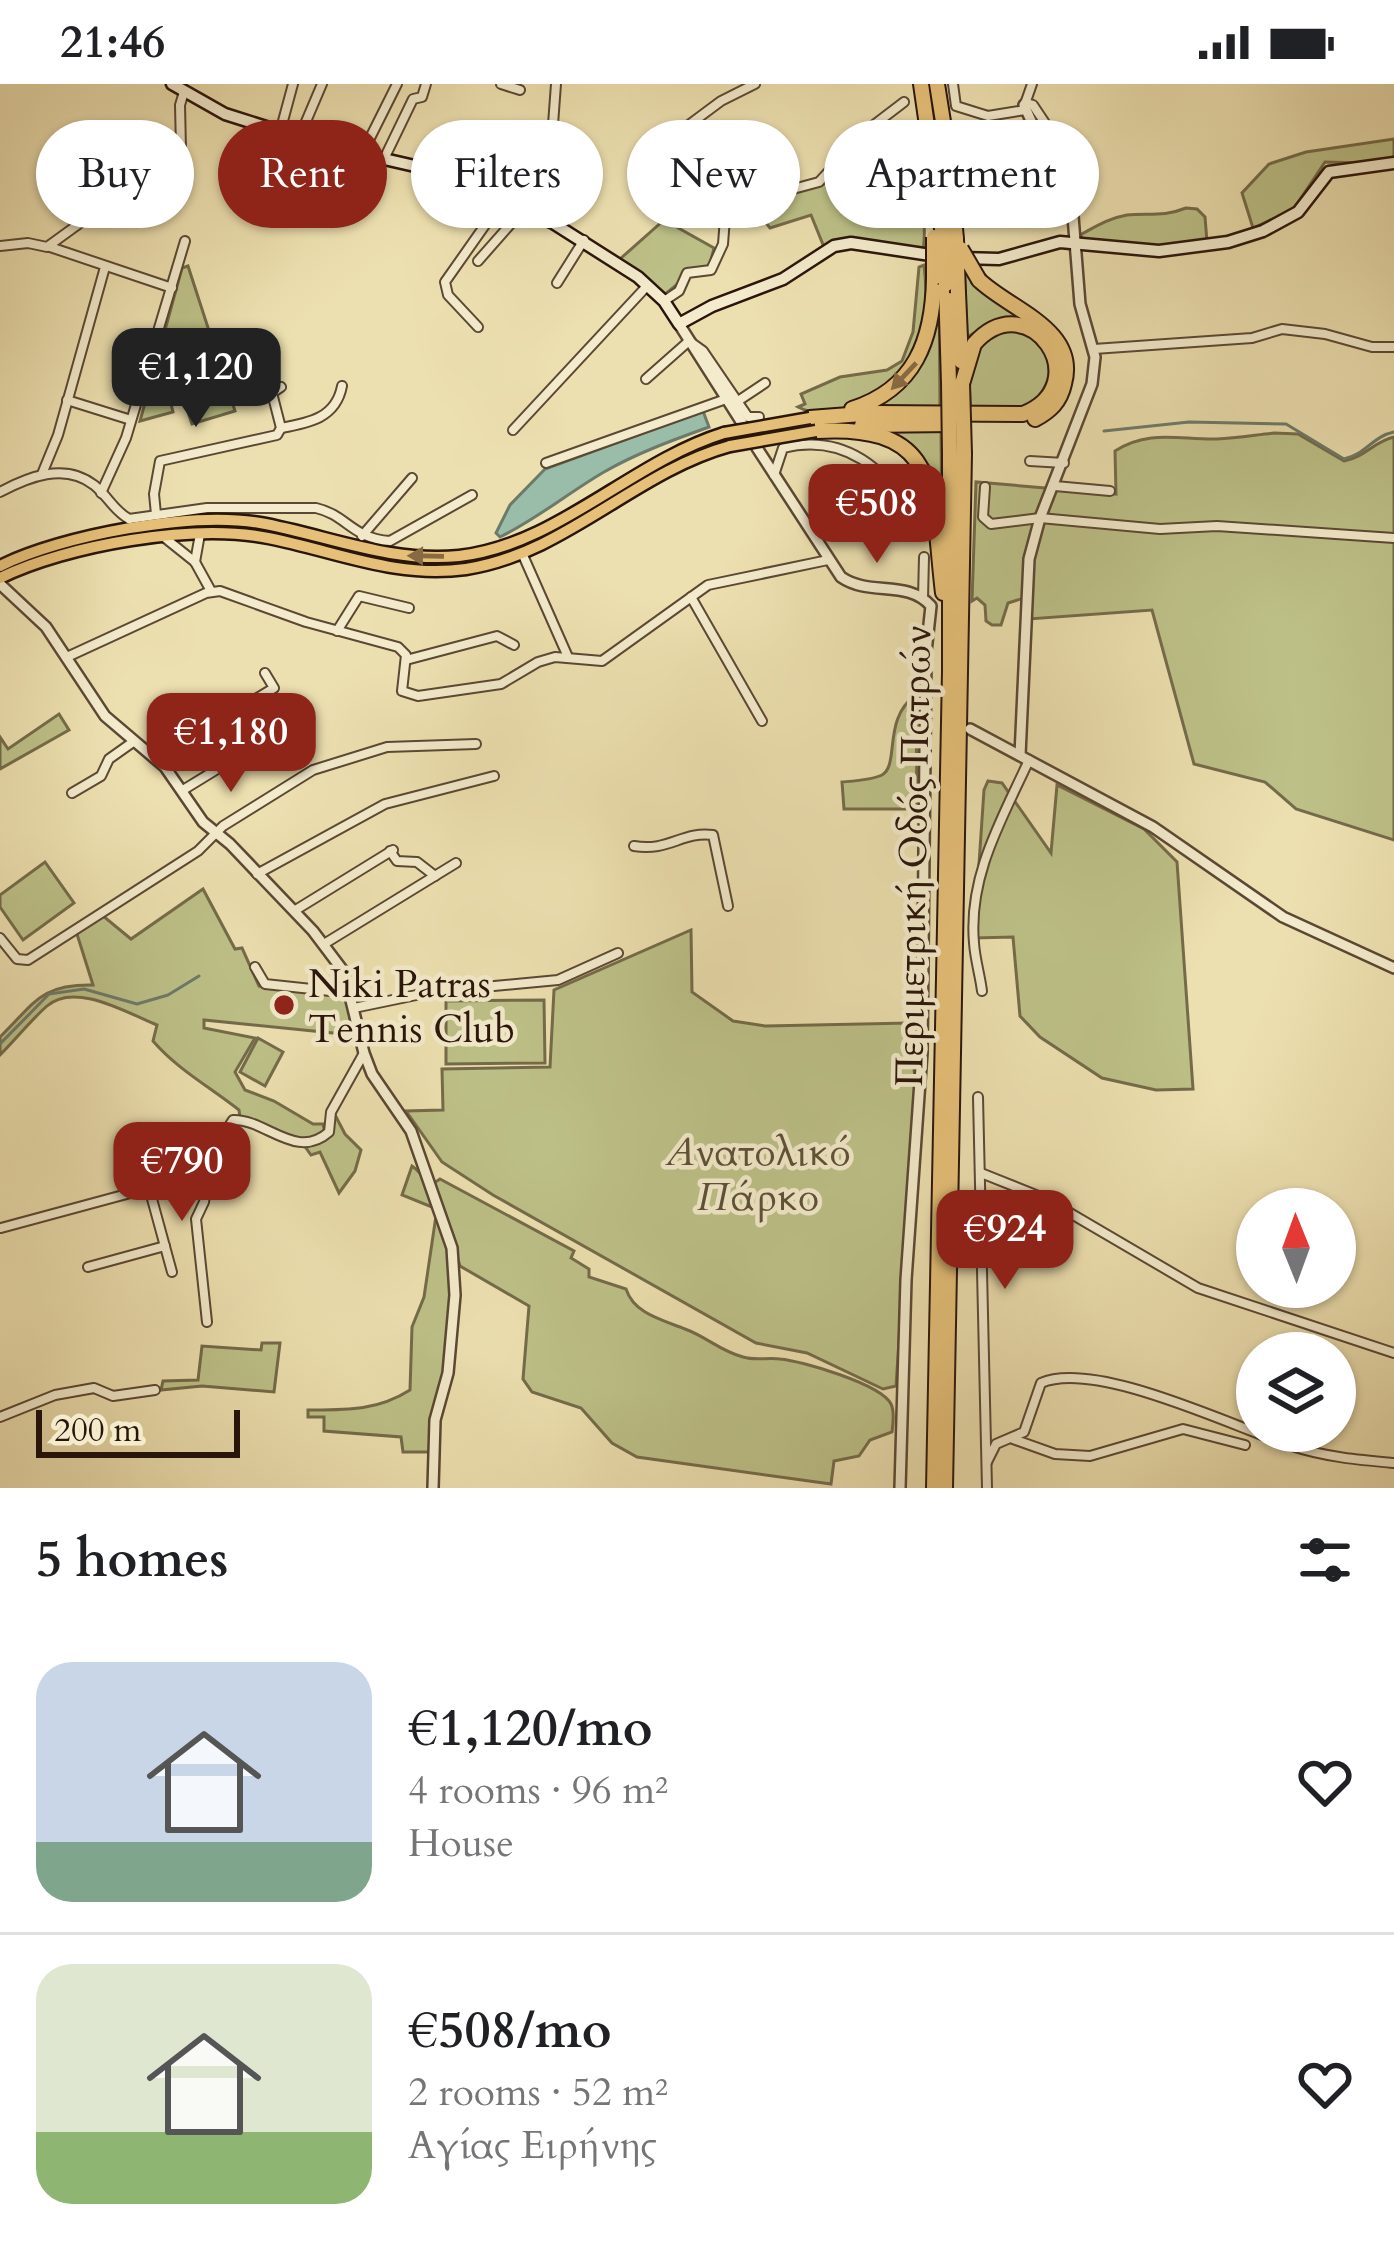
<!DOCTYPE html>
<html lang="en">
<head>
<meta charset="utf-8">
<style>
	:root { --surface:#fff; --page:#f2f2f2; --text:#202124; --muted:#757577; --line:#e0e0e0; --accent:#8f2418 }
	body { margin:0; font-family:Cardo,serif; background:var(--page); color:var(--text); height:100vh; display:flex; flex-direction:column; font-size:45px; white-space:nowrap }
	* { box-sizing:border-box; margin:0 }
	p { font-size:39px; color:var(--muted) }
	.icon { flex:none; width:66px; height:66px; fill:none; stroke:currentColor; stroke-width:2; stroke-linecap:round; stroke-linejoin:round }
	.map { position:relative; height:1404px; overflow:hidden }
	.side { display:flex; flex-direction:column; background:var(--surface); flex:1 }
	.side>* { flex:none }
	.guide { position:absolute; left:36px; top:36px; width:1323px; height:108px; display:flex; gap:24px }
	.needle { width:78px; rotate:359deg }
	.tools { position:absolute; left:1236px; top:1104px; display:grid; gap:24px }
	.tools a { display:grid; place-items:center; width:120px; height:120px; border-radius:50%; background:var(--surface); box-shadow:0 3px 9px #0004; font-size:60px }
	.scale { position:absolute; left:36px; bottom:30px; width:204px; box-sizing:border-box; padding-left:12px; border:6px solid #2a150b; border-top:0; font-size:33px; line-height:42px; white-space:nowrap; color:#2a150b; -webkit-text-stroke:9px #f3ebcc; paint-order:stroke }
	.price { position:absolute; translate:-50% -102px; padding:0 27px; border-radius:24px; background:var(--accent); color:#fff; font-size:39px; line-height:78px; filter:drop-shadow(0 3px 6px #0008) }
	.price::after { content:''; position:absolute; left:50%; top:72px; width:36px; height:27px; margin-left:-18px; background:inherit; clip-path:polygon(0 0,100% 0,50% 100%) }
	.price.current { background:#222; color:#fff }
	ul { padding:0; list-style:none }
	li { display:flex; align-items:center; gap:36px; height:300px; padding:0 36px }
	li+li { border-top:3px solid var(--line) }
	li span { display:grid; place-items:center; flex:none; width:336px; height:240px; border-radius:36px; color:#555 }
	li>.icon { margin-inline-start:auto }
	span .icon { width:144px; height:144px; fill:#fffc; stroke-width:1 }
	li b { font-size:51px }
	h2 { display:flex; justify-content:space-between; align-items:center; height:144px; padding:0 36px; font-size:51px }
	.tag { padding:0 42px; border-radius:54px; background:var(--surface); box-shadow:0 3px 9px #0004; font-size:42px; line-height:108px }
	.tag.current { background:var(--accent); color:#fff }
	.status { display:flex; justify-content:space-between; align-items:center; height:84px; padding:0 60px; background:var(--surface); direction:ltr }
	.status svg { height:33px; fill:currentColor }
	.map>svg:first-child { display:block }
	.green { fill:#bdc188; stroke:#746b4a; stroke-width:3 }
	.water { fill:#99bda9; stroke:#6d7a6a; stroke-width:3 }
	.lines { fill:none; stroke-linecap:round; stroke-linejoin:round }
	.stream { stroke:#6d7a6a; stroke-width:3 }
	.minor-casing { stroke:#5b4834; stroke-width:12 }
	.tertiary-casing { stroke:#5b4834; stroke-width:14 }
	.secondary-casing { stroke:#2a150b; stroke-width:15 }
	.primary-casing { stroke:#2a150b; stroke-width:15 }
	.motorway-casing { stroke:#2a150b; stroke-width:18 }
	.minor { stroke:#f3ebcc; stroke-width:8 }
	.tertiary { stroke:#f3ebcc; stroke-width:9 }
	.secondary { stroke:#f3ebcc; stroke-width:10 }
	.primary { stroke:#e6c078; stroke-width:10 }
	.motorway { stroke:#e6c078; stroke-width:14 }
	.primary-bridge-casing { stroke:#2a150b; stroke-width:15; stroke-linecap:butt }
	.motorway-bridge-casing { stroke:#2a150b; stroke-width:18; stroke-linecap:butt }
	.primary-bridge { stroke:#e6c078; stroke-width:10 }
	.motorway-bridge { stroke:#e6c078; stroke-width:14 }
	.oneway { fill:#886a42 }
	.poi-dot { fill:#8f2418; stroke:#f3ebcc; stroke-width:4.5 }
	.labels { text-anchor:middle; stroke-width:9; stroke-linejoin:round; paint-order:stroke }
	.street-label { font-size:39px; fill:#2a150b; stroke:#f3ebcc }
	.poi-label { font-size:39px; fill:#2a150b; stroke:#f3ebcc; text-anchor:start }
	.park-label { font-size:39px; font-style:italic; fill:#5d5137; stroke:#f3ebcc }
</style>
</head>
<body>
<div class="status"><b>21:46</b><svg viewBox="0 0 49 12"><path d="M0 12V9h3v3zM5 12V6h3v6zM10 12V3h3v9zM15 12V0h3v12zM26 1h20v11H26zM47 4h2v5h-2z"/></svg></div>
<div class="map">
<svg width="1394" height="1404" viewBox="0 0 1394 1404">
	<rect width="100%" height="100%" fill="#ede0b0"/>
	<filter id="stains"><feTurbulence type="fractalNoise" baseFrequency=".00167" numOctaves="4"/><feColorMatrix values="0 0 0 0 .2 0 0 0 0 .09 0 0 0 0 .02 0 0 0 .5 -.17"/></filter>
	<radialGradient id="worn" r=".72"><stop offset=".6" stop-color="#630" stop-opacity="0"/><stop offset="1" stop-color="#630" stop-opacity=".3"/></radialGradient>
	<g class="green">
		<polygon points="1394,55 1394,74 1364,79 1325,78 1293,126 1253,144 1242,109 1269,80 1306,68"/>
		<path d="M870,89l25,6c20,35 34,22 28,73l-99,-5 -13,-32 -41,13 -11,-14 21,-20z"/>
		<path d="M1186,124l11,1 8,8 2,25 -39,6 -82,-6 -6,-7c15,-8 29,-17 47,-20 22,-2 37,2 59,-7z"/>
		<polygon points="664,136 714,164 709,184 696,185 663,212 620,175"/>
		<path d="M924,181c3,26 3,60 -8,84 -17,37 -78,79 -118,58l7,-3 -4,-10 39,-17 47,-7 15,-9 11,-29 6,-65z"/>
		<polygon points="188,182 235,327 192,340 173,284 163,288 173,328 140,337 182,184"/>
		<polygon points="964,182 1032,239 989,241 967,253"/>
		<path d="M939,188l1,139 -77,-1c68,-29 72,-70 76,-138z"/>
		<path d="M1009,245l31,11c15,30 12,43 -11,68l-58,4c-3,-45 -8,-64 38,-83z"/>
		<polygon points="872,342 941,343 942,466 933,398"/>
		<path d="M1274,349l24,1 46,27c21,-4 31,-20 50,-24v403l-98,-31 -31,-27 -71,-18 -42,-154 -123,9 1,-23 -22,7 -7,22h-9l-6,-4 -1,-16 -8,-7 -5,3 4,-119 140,12 -1,-43c34,-22 65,-11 102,-12 19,-1 38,-4 57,-6z"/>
		<path d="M916,611l1,114h-73l-2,-27c11,-1 30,-2 40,-7 18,-10 0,-57 34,-80z"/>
		<polygon points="59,630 69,646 0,685 0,653 8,665"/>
		<polygon points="988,697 1002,699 1051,769 1057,701 1144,745 1177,778 1193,1005 1156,1006 1102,994 1040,953 1020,932 1013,853 974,854 984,706"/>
		<polygon points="45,778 74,819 23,856 0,823 0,811"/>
		<path d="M203,805l32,60 7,-1 17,38 87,10 7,39 -149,-15v8l51,10 -20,34 10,18 29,11 39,23h10l2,9 -21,9 -64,-24 -1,-8c-29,-23 -62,-41 -86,-69l4,-16c-28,-11 -82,-44 -110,-19 -16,14 -31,33 -47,49v-18c35,-34 40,-53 93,-52l-17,-54 26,-16 29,24z"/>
		<polygon points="691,846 692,908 733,937 765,942 909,939 916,1003 896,1302 883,1305 807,1269 756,1259 493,1111 442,1078 406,1027 443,1026 442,985 550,983 554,906"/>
		<polygon points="544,916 545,979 446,980 446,917"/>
		<polygon points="258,954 283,968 265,1002 240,988"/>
		<polygon points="334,1029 345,1050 361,1066 355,1087 339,1109 320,1068 311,1071 306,1064 329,1052"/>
		<path d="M412,1082c12,8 18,23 23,38 21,53 19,110 9,166 -6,30 -14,50 -15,82h-26l-2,-15 -77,-6v-14h-16v-7c38,0 69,1 102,-20l2,-63 12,-30 13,-88 -35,-14z"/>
		<path d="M440,1095l134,72 -3,7 18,11v8l37,12c8,25 37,31 59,40 22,8 35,22 58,28 13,4 25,0 37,2 22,2 101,25 111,45 4,8 2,20 1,28l-22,8 -11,16 -25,5 -3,23 -194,-27 -25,-14 -31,-35 -49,-16 -9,-13 6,-73 -69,-40 -26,-83z"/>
		<polygon points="262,1259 280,1259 274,1308 202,1302 161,1306 163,1297 198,1296 202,1262 261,1266"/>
	</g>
	<path class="water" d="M703,327l6,16c-36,13 -72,26 -105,45 -36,21 -67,47 -104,65l-4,-4 14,-28 35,-36z"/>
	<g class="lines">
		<g class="stream">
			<path d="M1104,347l85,-9 97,2 58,35c21,-4 29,-23 50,-27"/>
			<polyline points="0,960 49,910 84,905 137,920 168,911 199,892"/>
		</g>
		<defs>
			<g id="minor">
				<polyline points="501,0 520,6"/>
				<polyline points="953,0 956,22 988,32 1025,26"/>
				<polyline points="1025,19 1033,21 1067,72 1087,90"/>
				<polyline points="1025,20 1032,0"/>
				<polyline points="280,48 293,0"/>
				<polyline points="299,54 322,0"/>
				<polyline points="362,70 397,0"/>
				<polyline points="384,75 413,15 422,13 426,0"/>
				<polyline points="542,97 552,54 556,0"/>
				<polyline points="726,121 753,129 782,108 819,98 866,47 904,18"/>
				<polyline points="726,121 678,49 721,17 755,0"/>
				<polyline points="131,127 128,110 131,100 182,94"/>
				<polyline points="529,128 542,97 583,70"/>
				<polyline points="0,162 28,159 47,163 87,134 178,116 182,109 180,21 184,8"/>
				<polyline points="50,163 172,204"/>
				<polyline points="478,177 523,126"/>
				<polyline points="557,199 584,156"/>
				<polyline points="664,217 679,207 687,189 711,186 723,160 726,121"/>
				<polyline points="478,243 448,211 445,198 502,117"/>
				<polyline points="1094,265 1252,254 1282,245 1325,250 1372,263 1394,263"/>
				<polyline points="646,295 689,257 703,267 748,333 759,333"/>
				<polyline points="67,316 131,336"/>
				<polyline points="738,317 765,299"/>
				<path d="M281,344c28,-5 55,-10 61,-42"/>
				<polyline points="513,346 647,202"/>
				<polyline points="1030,377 1064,379"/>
				<polyline points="546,379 726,315"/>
				<polyline points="42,390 58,351 105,183"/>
				<path d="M774,391l9,-27c53,-13 92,11 122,55"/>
				<polyline points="1055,402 1110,407"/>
				<polyline points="985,403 983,433 991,440 1040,434 1160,445 1217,442 1394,454"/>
				<path d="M0,408c28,-15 65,-30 94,-7 14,11 19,25 35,34"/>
				<polyline points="101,409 126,354 185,157"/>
				<polyline points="156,430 154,410 160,377 277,351 281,344 272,309 281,303"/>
				<path d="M129,435l78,-11h109c31,7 35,30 74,33l82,-46"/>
				<polyline points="362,452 412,394"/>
				<polyline points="165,454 195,478 211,507"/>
				<polyline points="522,469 568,573"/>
				<polyline points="195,478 200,450"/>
				<polyline points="691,513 762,637"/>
				<polyline points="923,514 924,473"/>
				<polyline points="337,547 359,512 409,524"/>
				<polyline points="67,573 206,509 220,507 306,538 398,563 406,571 402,607 418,612 501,600 538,578 555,573 602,577 708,501 828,476"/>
				<polyline points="406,576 497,552 514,561"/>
				<polyline points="156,674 274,604 265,589"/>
				<polyline points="183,706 232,676"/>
				<polyline points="72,709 101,692 109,675 133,658"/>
				<path d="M634,762c35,6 48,-15 79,-11l15,71"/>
				<polyline points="390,767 397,777 417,778 435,792"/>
				<polyline points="257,790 385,720 494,692"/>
				<polyline points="294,827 393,766"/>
				<polyline points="0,854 17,875 28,876 198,767 223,742 313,686 387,663 476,660"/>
				<polyline points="324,860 456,779"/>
				<polyline points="255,883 265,900 349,909"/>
				<path d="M982,907c-2,-16 -7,-32 -8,-48 -6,-67 28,-124 55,-183"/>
				<polyline points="354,924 431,908 558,896 618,869"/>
				<polyline points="978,1013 987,1404"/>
				<polyline points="981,1089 1046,1115 1198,1204 1394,1269"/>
				<polyline points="149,1104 172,1188"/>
				<path d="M1,1144l148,-40 -6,-30 69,-5 21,-33c33,-1 63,41 96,12l2,-20 33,-59"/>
				<polyline points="88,1183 165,1162"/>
				<polyline points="207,1238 196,1135 204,1118 212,1069"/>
				<polyline points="0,1333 55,1311 94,1304 113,1312 155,1306"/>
				<polyline points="1013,1355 1055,1370 1090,1372 1183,1345 1245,1361"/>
				<path d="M987,1378l9,-18 28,-12 17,-49c55,-24 195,45 251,63 33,11 68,14 102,17"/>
			</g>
			<g id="tertiary">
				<polyline points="679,240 742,339"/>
				<path d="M757,364l84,129c29,20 66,2 90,29l-5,46 -4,401 -16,227 -6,208"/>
				<polyline points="0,500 46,543 105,632 165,683 203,738 230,760 313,847 344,888 364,969 372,990 411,1047 452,1164 455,1211 448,1289 435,1336 433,1404"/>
				<polyline points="970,645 1153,743 1283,833 1394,884"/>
				<polyline points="1020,671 1029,475 1040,434 1092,300 1095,273 1080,220 1073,132 1024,21"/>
			</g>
			<g id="secondary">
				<polyline points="172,0 225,30 323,61 441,88 553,139 638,193 664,217 679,240 712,222 783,195 834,162 851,159 937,172"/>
				<polyline points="961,174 999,175 1060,158 1159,167 1228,158 1263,147 1298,128 1329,88 1394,79"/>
			</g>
			<g id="primary">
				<path d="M0,482c62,-31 192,-55 260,-43 67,12 130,40 199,33 98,-11 172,-94 265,-123"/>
				<path d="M0,494c67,-33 194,-55 268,-40 67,13 128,41 198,31 99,-15 169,-97 264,-123"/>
			</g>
			<g id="motorway">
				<polyline points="921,0 943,152"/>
				<polyline points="937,0 948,69 956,155"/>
				<path d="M979,196c31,30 100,49 85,104 -4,18 -14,27 -29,35"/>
				<polyline points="946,200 949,299"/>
				<polyline points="958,209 961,277"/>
				<path d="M852,325c63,-20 81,-69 82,-131"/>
				<path d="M810,334l65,-5 148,1c76,-30 6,-132 -49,-70l-12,40"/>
				<polyline points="862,341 953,340"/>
				<path d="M816,347c128,-8 115,63 127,162"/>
				<polyline points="934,1404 950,587 950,370"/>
				<polyline points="945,1404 964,370"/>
			</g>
		</defs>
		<use href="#minor" class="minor-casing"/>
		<use href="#tertiary" class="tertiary-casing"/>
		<use href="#secondary" class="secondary-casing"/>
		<use href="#primary" class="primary-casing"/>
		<use href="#motorway" class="motorway-casing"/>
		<use href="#minor" class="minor"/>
		<use href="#tertiary" class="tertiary"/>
		<use href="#secondary" class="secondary"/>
		<use href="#primary" class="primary"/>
		<use href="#motorway" class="motorway"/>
		<defs>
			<g id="primary-bridge">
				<polyline points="724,349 810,334"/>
				<polyline points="730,362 816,347"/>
			</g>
			<g id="motorway-bridge">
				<polyline points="943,152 946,200"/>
				<polyline points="956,155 958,209"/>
				<polyline points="961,165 979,196"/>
				<polyline points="934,194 934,153"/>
				<polyline points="949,299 950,370"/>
				<polyline points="962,300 964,370"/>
			</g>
		</defs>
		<use href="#primary-bridge" class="primary-bridge-casing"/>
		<use href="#motorway-bridge" class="motorway-bridge-casing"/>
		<use href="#primary-bridge" class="primary-bridge"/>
		<use href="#motorway-bridge" class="motorway-bridge"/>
	</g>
	<defs><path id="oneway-solid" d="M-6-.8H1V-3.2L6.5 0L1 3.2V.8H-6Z" transform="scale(3)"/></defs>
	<g class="oneway">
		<use href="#oneway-solid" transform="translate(904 292) rotate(133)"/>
		<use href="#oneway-solid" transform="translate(426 472) rotate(-179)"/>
	</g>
	<circle class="poi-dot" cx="284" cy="921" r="12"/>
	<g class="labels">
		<g class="street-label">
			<text transform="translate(912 772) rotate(-89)" y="14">Περιμετρική Οδός Πατρών</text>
		</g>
		<g class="poi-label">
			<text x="308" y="913">Niki Patras<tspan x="308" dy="45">Tennis Club</tspan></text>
		</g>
		<g class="park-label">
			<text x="758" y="1081">Ανατολικό<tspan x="758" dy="45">Πάρκο</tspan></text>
		</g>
	</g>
	<rect width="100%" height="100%" filter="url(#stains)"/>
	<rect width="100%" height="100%" fill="url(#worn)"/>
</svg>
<div class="tools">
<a><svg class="needle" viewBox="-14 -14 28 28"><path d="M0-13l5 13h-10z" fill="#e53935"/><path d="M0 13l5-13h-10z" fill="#757577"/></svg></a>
<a><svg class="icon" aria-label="layers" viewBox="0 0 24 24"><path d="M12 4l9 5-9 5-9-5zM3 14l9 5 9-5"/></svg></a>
</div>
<div class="scale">200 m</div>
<b class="price current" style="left:196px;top:346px">€1,120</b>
<b class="price" style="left:877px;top:482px">€508</b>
<b class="price" style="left:231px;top:711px">€1,180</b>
<b class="price" style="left:182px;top:1140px">€790</b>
<b class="price" style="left:1005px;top:1208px">€924</b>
<div class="guide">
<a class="tag">Buy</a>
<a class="tag current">Rent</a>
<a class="tag">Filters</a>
<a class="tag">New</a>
<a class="tag">Apartment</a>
</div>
</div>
<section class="side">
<h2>5 homes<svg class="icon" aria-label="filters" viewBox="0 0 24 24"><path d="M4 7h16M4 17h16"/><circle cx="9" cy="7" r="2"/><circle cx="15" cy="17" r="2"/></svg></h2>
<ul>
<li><span style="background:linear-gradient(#c9d6e8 75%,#7fa58c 0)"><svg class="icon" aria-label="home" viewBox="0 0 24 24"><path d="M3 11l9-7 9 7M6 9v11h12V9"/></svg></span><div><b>€1,120/mo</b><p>4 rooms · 96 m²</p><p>House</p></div><svg class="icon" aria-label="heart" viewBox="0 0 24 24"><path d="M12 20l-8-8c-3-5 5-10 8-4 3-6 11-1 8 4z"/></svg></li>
<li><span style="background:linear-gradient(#dfe7d0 70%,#8fb573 0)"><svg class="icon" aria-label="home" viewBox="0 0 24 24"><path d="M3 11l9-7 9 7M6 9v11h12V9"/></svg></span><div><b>€508/mo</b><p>2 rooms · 52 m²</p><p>Αγίας Ειρήνης</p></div><svg class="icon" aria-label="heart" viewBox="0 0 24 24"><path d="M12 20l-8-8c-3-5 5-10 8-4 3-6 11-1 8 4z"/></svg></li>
</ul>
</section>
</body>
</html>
